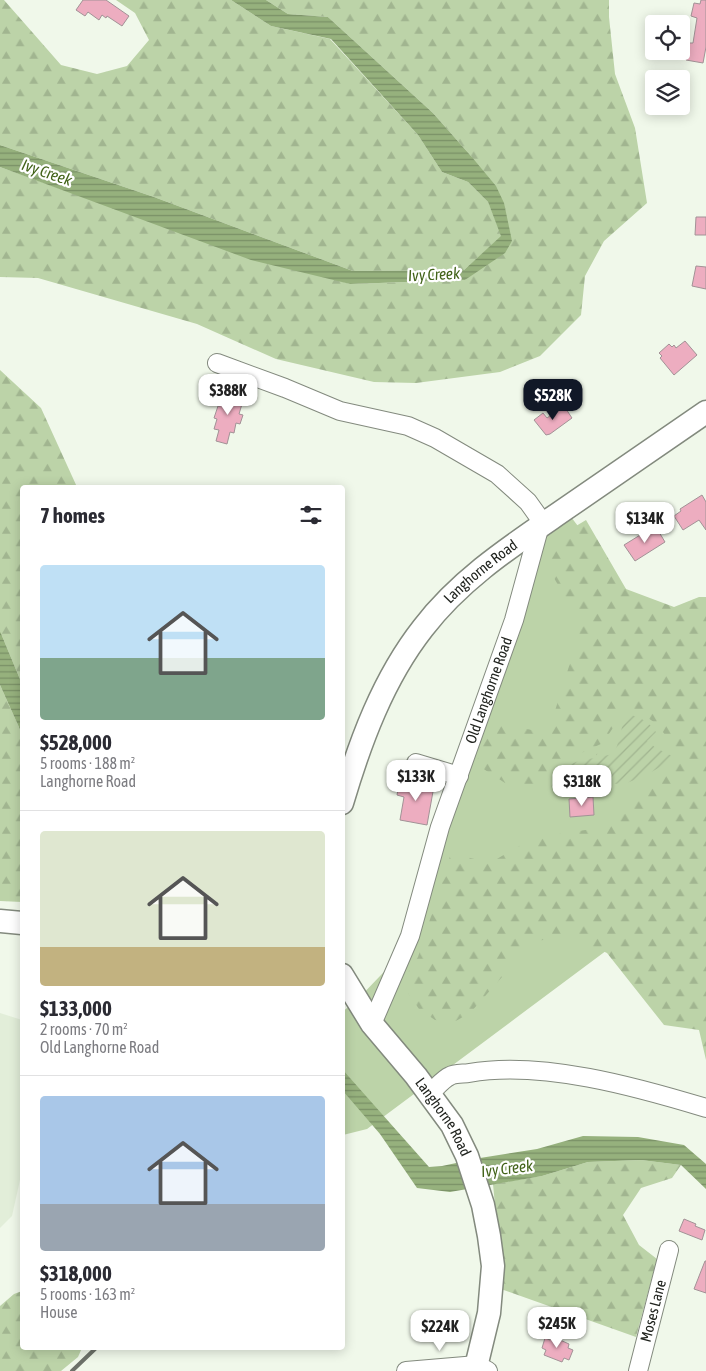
<!DOCTYPE html>
<html lang="en">
<head>
<meta charset="utf-8">
<style>
	:root { --surface:#fff; --page:#f7f7f7; --text:#2b2b33; --muted:#7c7c81; --line:#e1e1e2; --accent:#111827 }
	body { margin:0; font-family:"Asap Condensed",sans-serif; background:var(--page); color:var(--text); height:100vh; display:flex; flex-direction:column; font-size:19px; white-space:nowrap }
	* { box-sizing:border-box; margin:0 }
	p { font-size:16px; color:var(--muted) }
	.icon { flex:none; width:28px; height:28px; fill:none; stroke:currentColor; stroke-width:2; stroke-linecap:round; stroke-linejoin:round }
	.map { position:relative; flex:1; overflow:hidden }
	.drawer { position:absolute; left:20px; top:485px; width:325px; height:865px; display:flex; flex-direction:column; background:var(--surface); border-radius:5px; box-shadow:0 2px 12px #0003 }
	.drawer>* { flex:none }
	.controls { position:absolute; left:645px; top:15px; display:grid; gap:10px }
	.controls a { display:grid; place-items:center; width:45px; height:45px; border-radius:5px; background:var(--surface); box-shadow:0 2px 12px #0003; font-size:25px }
	.price { position:absolute; translate:-50% -42px; padding:0 11px; border-radius:10px; background:#fff; color:#222; font-size:16px; line-height:32px; filter:drop-shadow(0 1px 2px #0008) }
	.price::after { content:''; position:absolute; left:50%; top:30px; width:15px; height:11px; margin-left:-8px; background:inherit; clip-path:polygon(0 0,100% 0,50% 100%) }
	.price.current { background:var(--accent); color:#fff }
	ul { padding:0; list-style:none }
	li { display:grid; align-content:center; gap:10px; height:265px; padding:0 20px }
	li+li { border-top:1px solid var(--line) }
	li span { display:grid; place-items:center; height:155px; border-radius:5px; color:#555 }
	li>.icon { margin-inline-start:auto }
	span .icon { width:90px; height:90px; fill:#fffc; stroke-width:1 }
	li b { font-size:21px }
	h2 { display:flex; justify-content:space-between; align-items:center; height:60px; padding:0 20px; font-size:21px }
	.map>svg:first-child { display:block }
	.built { fill:#e2eed9 }
	.green { fill:#bcd3a8 }
	.forest { fill:url(#forest-firs) }
	.garden { fill:url(#garden-furrows) }
	.water { fill:url(#water-rules) }
	.building { fill:#edadc0; stroke:#a29296 }
	.lines { fill:none; stroke-linecap:round; stroke-linejoin:round }
	.minor-casing { stroke:#838a7e; stroke-width:20 }
	.major-casing { stroke:#838a7e; stroke-width:25 }
	.minor { stroke:#fff; stroke-width:18 }
	.major { stroke:#fff; stroke-width:22 }
	.rail { stroke:#6c7169; stroke-width:4 }
	.labels { text-anchor:middle; stroke-width:4.5; stroke-linejoin:round; paint-order:stroke }
	.street-label { font-size:15px; fill:#21241f; stroke:#fff }
	.water-label { font-size:16px; font-style:italic; fill:#426319; stroke:#fff }
</style>
</head>
<body>
<div class="map">
<svg width="706" height="1371" viewBox="0 0 706 1371">
	<defs>
		<pattern id="forest-firs" width="22" height="20" patternUnits="userSpaceOnUse" patternTransform="scale(1.25)"><rect width="22" height="20" fill="#bcd3a8"/><path d="M5 1l3.5 6h-7zM16 11l3.5 6h-7z" fill="#a1b590"/></pattern>
		<pattern id="garden-furrows" width="10" height="10" patternUnits="userSpaceOnUse" patternTransform="scale(1.25)"><rect width="10" height="10" fill="#bcd3a8"/><path d="M-1 1l2-2M0 10L10 0M9 11l2-2" fill="none" stroke="#a1b590"/></pattern>
		<pattern id="water-rules" width="6" height="5" patternUnits="userSpaceOnUse" patternTransform="scale(1.25)"><rect width="6" height="5" fill="#96b17d"/><path d="M0 2.5h6" fill="none" stroke="#7a9066"/></pattern>
	</defs>
	<rect width="100%" height="100%" fill="#f0f8ea"/>
	<polygon class="built" points="0,1013 22,1020 22,1171 12,1216 0,1228"/>
	<polygon class="green" points="565,509 653,625 706,804 642,924 367,1129 343,1135 342,1012 357,1000 403,952 540,525"/>
	<g class="forest">
		<polygon points="0,0 4,0 61,65 97,74 127,66 149,40 135,13 116,0 231,0 271,26 330,39 418,135 442,172 468,182 488,202 502,236 464,270 353,271 154,197 0,145"/>
		<polygon points="266,0 609,0 609,17 615,74 635,128 647,203 604,241 585,276 581,315 540,356 500,372 416,383 374,382 276,359 197,324 38,278 0,277 0,167 111,207 350,284 465,280 512,241 471,156 433,113 328,17 288,14"/>
		<polygon points="0,370 41,408 77,487 22,488 22,684 0,631"/>
		<polygon points="586,520 626,589 674,607 699,597 706,597 706,1060 699,1030 664,1025 607,953 572,937 534,941 470,1013 454,1022 435,1020 419,1009 408,993 407,974 418,957 451,853 490,863 533,838 605,827 680,756 658,725 641,713 624,711 603,743 564,761 534,788 505,783 476,764 490,722 548,733 582,625 545,563 551,541"/>
		<polygon points="0,685 22,734 22,902 0,901"/>
		<polygon points="641,1160 681,1165 672,1178 641,1188 623,1215 639,1245 657,1259 636,1337 501,1289 500,1258 493,1184 542,1176 588,1162"/>
		<polygon points="22,1291 22,1348 82,1348 78,1357 61,1371 0,1371 0,1306 14,1294"/>
	</g>
	<path class="garden" d="M631,715c11,3 19,8 25,17l-9,9 9,7 20,10 -30,17 -19,8 -76,6c3,-23 26,-29 45,-31v-4l7,-1 1,3 9,-2 4,-8 8,-30z"/>
	<g class="water">
		<polygon points="231,0 266,0 288,14 328,17 433,113 471,156 496,186 504,203 512,241 505,253 465,280 350,284 251,260 0,167 0,145 154,197 353,271 464,270 501,236 488,202 468,182 442,172 418,135 331,39 271,26"/>
		<polygon points="0,631 22,684 22,734 0,685"/>
		<polygon points="342,1069 429,1167 442,1166 480,1158 537,1149 583,1136 638,1137 684,1145 706,1164 706,1189 681,1165 641,1160 588,1162 542,1176 450,1192 417,1188 380,1134 343,1091"/>
	</g>
	<g class="building">
		<polygon points="83,0 106,0 129,16 122,26 107,16 106,18 102,15 99,20 88,12 85,16 76,10"/>
		<polygon points="701,0 706,0 706,47 703,63 686,60 689,43 693,43 697,18 691,16 694,3 700,4"/>
		<polygon points="696,217 706,217 706,235 695,235"/>
		<polygon points="696,266 706,267 706,289 692,286"/>
		<polygon points="685,341 697,355 674,375 660,358 662,356 659,353 669,344 672,347 674,345 676,348"/>
		<polygon points="231,388 241,391 238,403 242,404 239,414 243,415 240,424 236,423 234,433 230,432 227,444 216,441 219,430 214,429 217,419 214,418 218,406 220,406 222,398 228,400"/>
		<polygon points="564,406 572,418 550,434 546,435 534,420 543,413 547,418"/>
		<polygon points="702,495 706,502 706,530 699,520 683,530 674,516 681,511 680,509"/>
		<polygon points="656,527 665,542 635,561 624,545 645,532 646,533"/>
		<polygon points="400,780 434,786 427,825 400,820 404,797 397,795"/>
		<polygon points="593,797 594,815 570,817 569,799"/>
		<polygon points="684,1219 696,1224 695,1226 705,1230 702,1240 679,1231"/>
		<polygon points="705,1261 706,1261 706,1293 694,1289"/>
		<polygon points="551,1336 569,1344 568,1348 573,1350 569,1360 564,1358 562,1362 544,1355 546,1350 542,1348 545,1338 550,1340"/>
	</g>
	<g class="lines">
		<defs>
			<g id="minor">
				<polyline points="217,363 285,388 340,411 408,426 435,438 497,474 528,502 543,523"/>
				<polyline points="416,763 459,776"/>
				<path id="s1" d="M372,1024l38,-88 30,-109 74,-207 26,-95"/>
				<path d="M430,1093c6,-5 13,-14 20,-17 5,-3 14,-2 19,-3 72,-13 168,14 237,35"/>
				<polyline points="406,1371 477,1365 488,1371"/>
				<path id="s2" d="M638,1371l31,-121"/>
			</g>
			<g id="major">
				<path id="s3" d="M342,803c18,-61 41,-124 81,-175 39,-51 93,-85 145,-121 46,-32 92,-63 138,-95"/>
				<polyline points="0,921 22,923"/>
				<path id="s4" d="M342,975l30,49 44,52 36,49 15,31 16,49 6,31 4,30 -4,47 -14,58"/>
			</g>
		</defs>
		<use href="#minor" class="minor-casing"/>
		<use href="#major" class="major-casing"/>
		<use href="#minor" class="minor"/>
		<use href="#major" class="major"/>
		<polyline class="rail" points="72,1371 96,1348"/>
	</g>
	<g class="labels">
		<g class="street-label">
			<text dy="5" stroke="none"><textPath href="#s3" startOffset="275">Langhorne Road</textPath></text>
			<text dy="5" stroke="none"><textPath href="#s1" startOffset="354">Old Langhorne Road</textPath></text>
			<text dy="5" stroke="none"><textPath href="#s4" startOffset="175">Langhorne Road</textPath></text>
			<text dy="5" stroke="none"><textPath href="#s2" startOffset="62">Moses Lane</textPath></text>
		</g>
		<g class="water-label">
			<text transform="translate(47 172) rotate(19)" y="6">Ivy Creek</text>
			<text transform="translate(434 274) rotate(-3)" y="6">Ivy Creek</text>
			<text transform="translate(507 1168) rotate(-7)" y="6">Ivy Creek</text>
		</g>
	</g>
</svg>
<div class="controls">
<a><svg class="icon" aria-label="locate" viewBox="0 0 24 24"><circle cx="12" cy="12" r="6"/><path d="M12 2v4M12 18v4M2 12h4M18 12h4"/></svg></a>
<a><svg class="icon" aria-label="layers" viewBox="0 0 24 24"><path d="M12 4l9 5-9 5-9-5zM3 14l9 5 9-5"/></svg></a>
</div>
<b class="price" style="left:228px;top:416px">$388K</b>
<b class="price current" style="left:553px;top:421px">$528K</b>
<b class="price" style="left:645px;top:544px">$134K</b>
<b class="price" style="left:416px;top:802px">$133K</b>
<b class="price" style="left:582px;top:807px">$318K</b>
<b class="price" style="left:557px;top:1349px">$245K</b>
<b class="price" style="left:440px;top:1352px">$224K</b>
<section class="drawer">
<h2>7 homes<svg class="icon" aria-label="filters" viewBox="0 0 24 24"><path d="M4 7h16M4 17h16"/><circle cx="9" cy="7" r="2"/><circle cx="15" cy="17" r="2"/></svg></h2>
<ul>
<li><span style="background:linear-gradient(#bfe0f5 60%,#7fa58c 0)"><svg class="icon" aria-label="home" viewBox="0 0 24 24"><path d="M3 11l9-7 9 7M6 9v11h12V9"/></svg></span><div><b>$528,000</b><p>5 rooms · 188 m²</p><p>Langhorne Road</p></div></li>
<li><span style="background:linear-gradient(#dfe7d0 75%,#c2b280 0)"><svg class="icon" aria-label="home" viewBox="0 0 24 24"><path d="M3 11l9-7 9 7M6 9v11h12V9"/></svg></span><div><b>$133,000</b><p>2 rooms · 70 m²</p><p>Old Langhorne Road</p></div></li>
<li><span style="background:linear-gradient(#a9c7e8 70%,#9aa5b1 0)"><svg class="icon" aria-label="home" viewBox="0 0 24 24"><path d="M3 11l9-7 9 7M6 9v11h12V9"/></svg></span><div><b>$318,000</b><p>5 rooms · 163 m²</p><p>House</p></div></li>
</ul>
</section>
</div>
</body>
</html>
